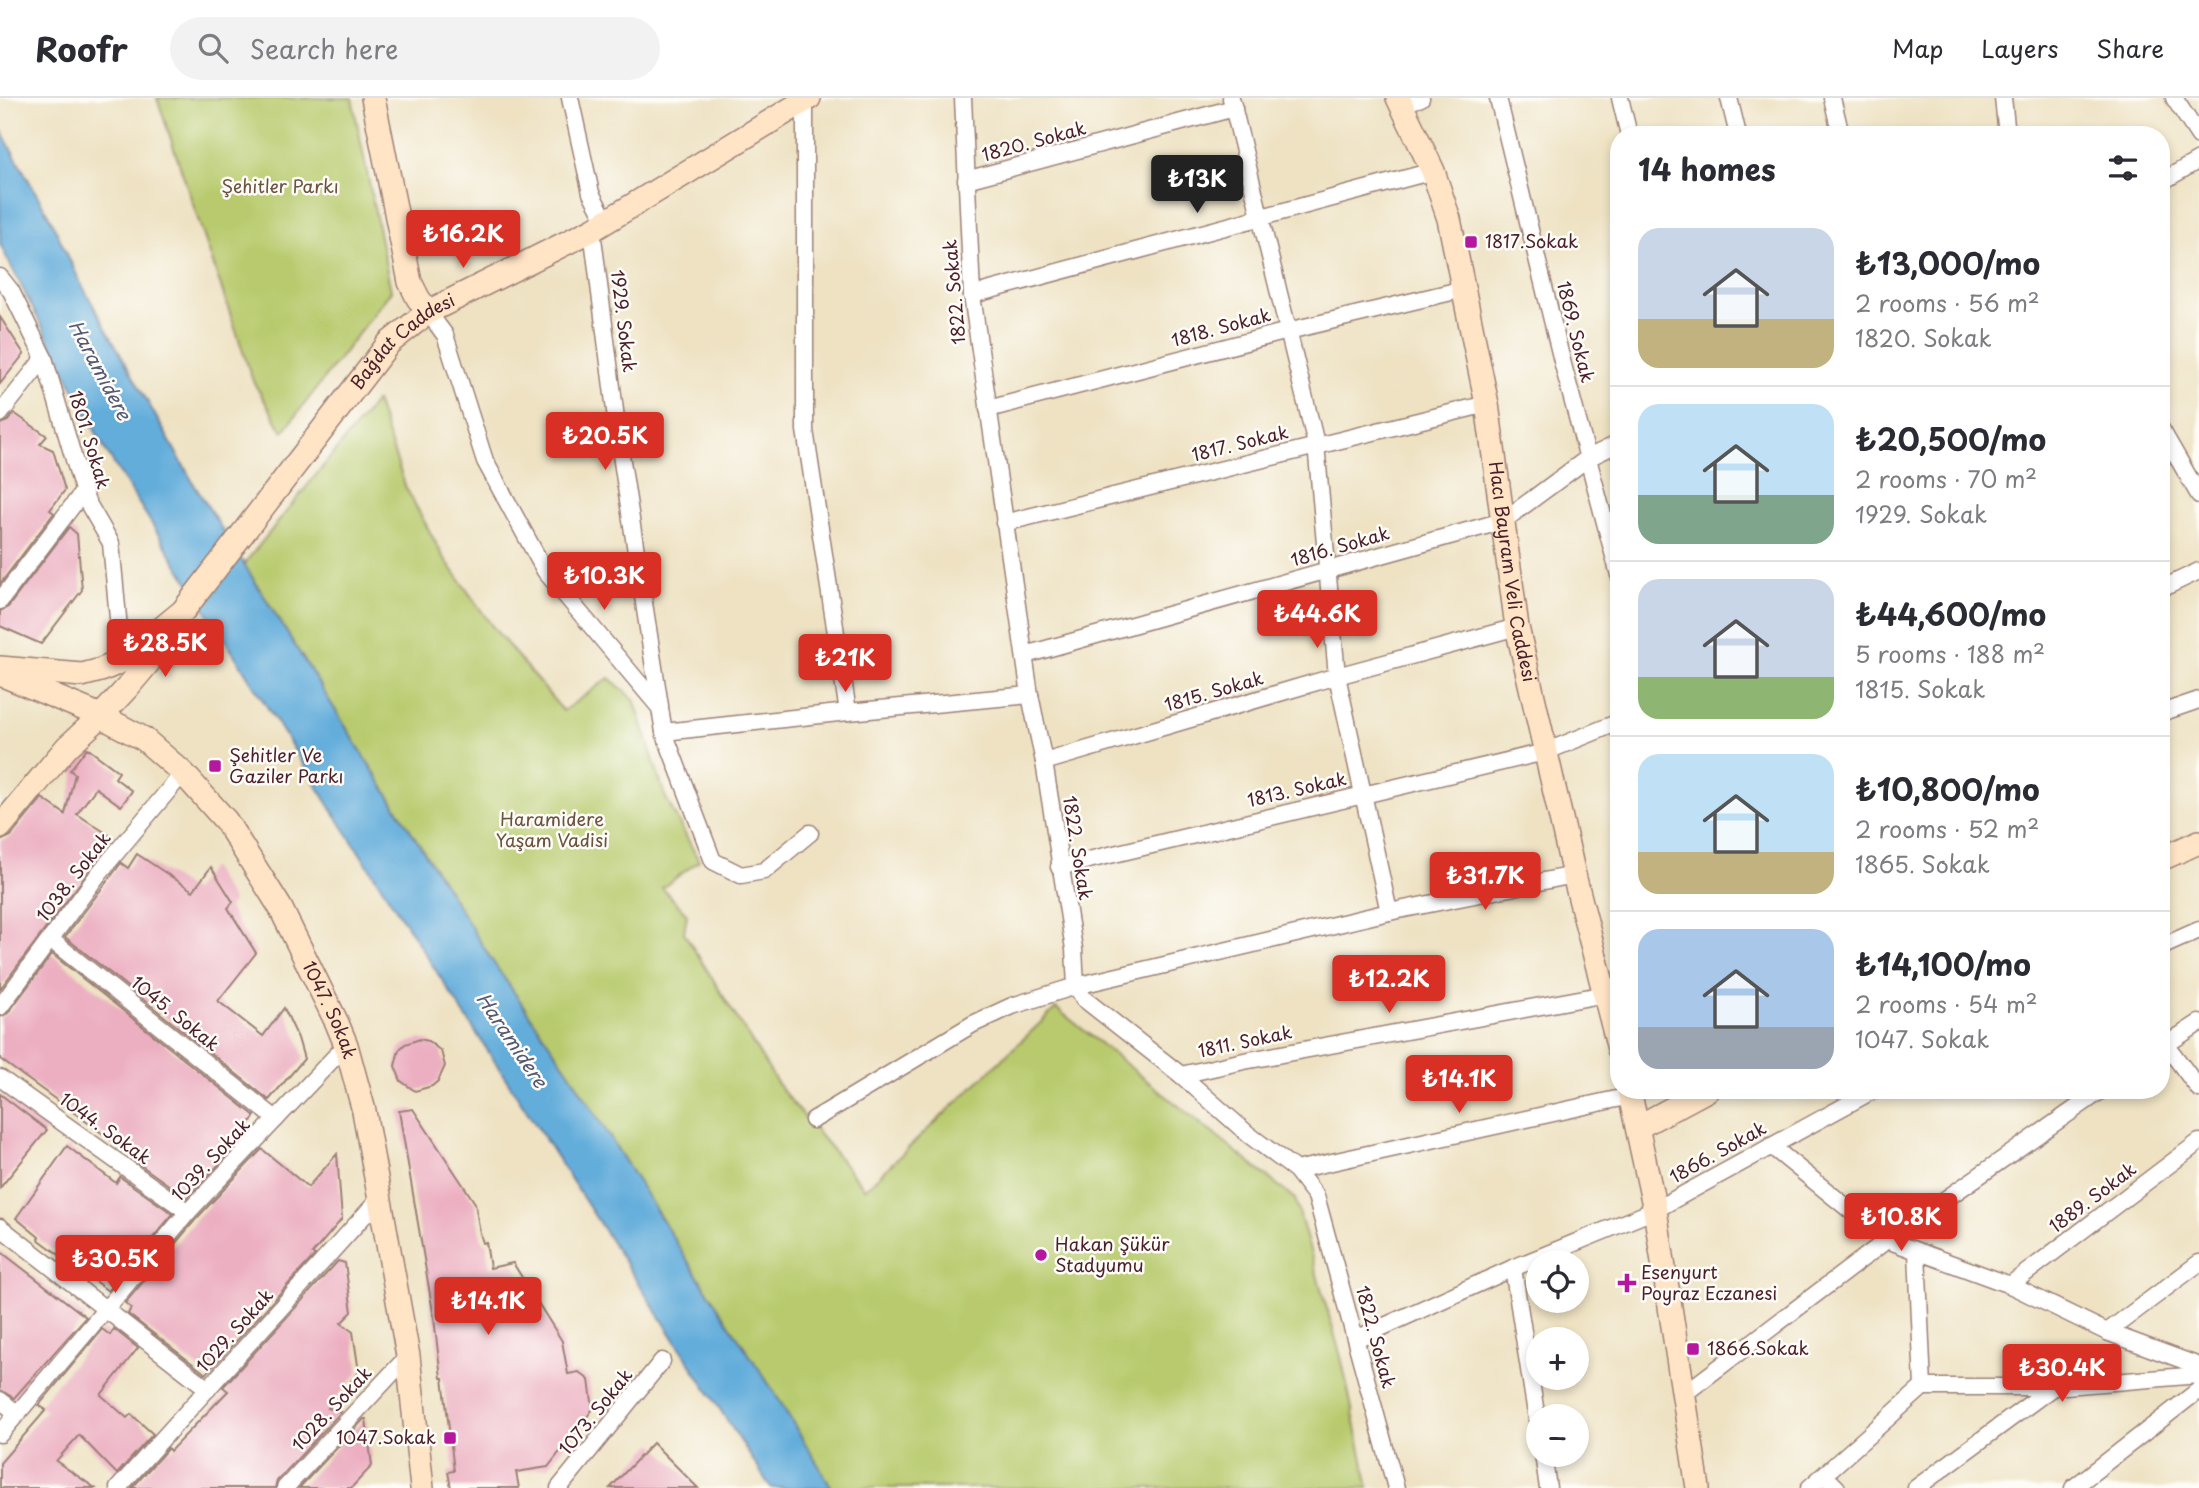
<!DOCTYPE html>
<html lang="en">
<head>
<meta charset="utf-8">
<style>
	:root { --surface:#fff; --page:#f2f2f3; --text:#2b2b33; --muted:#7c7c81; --line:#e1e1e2; --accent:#d93025 }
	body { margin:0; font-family:"Playpen Sans",sans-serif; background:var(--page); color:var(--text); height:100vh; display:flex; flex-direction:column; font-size:26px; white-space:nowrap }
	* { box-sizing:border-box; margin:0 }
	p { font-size:23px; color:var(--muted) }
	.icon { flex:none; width:38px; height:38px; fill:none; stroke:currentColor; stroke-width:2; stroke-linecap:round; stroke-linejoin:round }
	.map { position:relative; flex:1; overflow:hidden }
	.sheet { position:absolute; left:1610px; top:28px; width:560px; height:973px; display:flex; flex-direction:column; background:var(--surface); border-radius:28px; box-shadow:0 4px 10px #0003 }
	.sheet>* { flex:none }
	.fabs { position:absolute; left:1526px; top:1152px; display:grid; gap:14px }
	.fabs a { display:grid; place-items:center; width:63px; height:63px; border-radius:50%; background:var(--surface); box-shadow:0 4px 10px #0003; font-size:35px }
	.price { position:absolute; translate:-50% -60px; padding:0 16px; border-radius:7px; background:var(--accent); color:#fff; font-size:23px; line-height:46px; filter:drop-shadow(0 2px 4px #0008) }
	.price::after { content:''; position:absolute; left:50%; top:42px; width:21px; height:16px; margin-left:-10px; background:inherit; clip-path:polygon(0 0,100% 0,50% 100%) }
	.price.on { background:#222; color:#fff }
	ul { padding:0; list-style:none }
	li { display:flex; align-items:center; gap:21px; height:175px; padding:0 28px }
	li+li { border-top:2px solid var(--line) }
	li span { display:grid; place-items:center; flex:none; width:196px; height:140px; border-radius:21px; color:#555 }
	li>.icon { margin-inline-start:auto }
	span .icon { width:84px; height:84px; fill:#fffc; stroke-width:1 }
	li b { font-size:30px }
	h2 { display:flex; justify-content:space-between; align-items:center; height:84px; padding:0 28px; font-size:30px }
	header { display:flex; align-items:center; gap:42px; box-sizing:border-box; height:98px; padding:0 35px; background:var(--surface); border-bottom:2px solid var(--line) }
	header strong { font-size:33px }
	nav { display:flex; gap:38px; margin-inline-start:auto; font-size:24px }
	.search { width:490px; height:63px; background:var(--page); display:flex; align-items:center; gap:18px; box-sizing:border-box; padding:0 24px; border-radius:38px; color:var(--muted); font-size:26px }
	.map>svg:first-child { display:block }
	.green { fill:#b8ca6d; stroke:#81744c; stroke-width:2 }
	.water { fill:#64addb; stroke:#576683; stroke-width:2 }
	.building { fill:#ecafc1 }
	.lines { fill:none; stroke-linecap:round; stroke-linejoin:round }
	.street-casing { stroke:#9c8077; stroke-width:19 }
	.secondary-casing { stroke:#9c8077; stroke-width:26 }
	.street { stroke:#fff; stroke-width:16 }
	.secondary { stroke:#ffe4c6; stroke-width:23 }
	.poi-dot { fill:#b5179e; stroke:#fdfcf7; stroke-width:2.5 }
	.labels { text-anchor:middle; stroke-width:5; stroke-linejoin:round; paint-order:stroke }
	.street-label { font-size:18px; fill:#4a1f2b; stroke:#fdfcf7 }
	.park-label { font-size:18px; fill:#6b523f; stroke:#fdfcf7 }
	.poi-label { font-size:18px; fill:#4a1f2b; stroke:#fdfcf7; text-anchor:start }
	.water-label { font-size:19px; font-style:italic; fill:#545871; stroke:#fdfcf7 }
</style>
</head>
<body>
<header>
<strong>Roofr</strong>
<div class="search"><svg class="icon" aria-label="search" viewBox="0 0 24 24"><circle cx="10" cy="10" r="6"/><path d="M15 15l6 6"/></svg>Search here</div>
<nav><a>Map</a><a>Layers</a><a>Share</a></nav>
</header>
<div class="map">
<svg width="2199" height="1390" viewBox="0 0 2199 1390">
	<rect width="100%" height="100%" fill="#fdfcf7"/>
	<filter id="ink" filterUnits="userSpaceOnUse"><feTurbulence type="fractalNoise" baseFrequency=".0143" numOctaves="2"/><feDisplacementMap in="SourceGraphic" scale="14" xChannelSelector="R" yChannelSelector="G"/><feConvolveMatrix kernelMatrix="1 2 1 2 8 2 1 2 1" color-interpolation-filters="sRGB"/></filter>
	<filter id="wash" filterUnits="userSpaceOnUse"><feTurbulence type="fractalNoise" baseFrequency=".00686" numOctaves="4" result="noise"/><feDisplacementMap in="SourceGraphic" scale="28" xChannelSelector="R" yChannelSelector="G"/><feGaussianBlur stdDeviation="1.57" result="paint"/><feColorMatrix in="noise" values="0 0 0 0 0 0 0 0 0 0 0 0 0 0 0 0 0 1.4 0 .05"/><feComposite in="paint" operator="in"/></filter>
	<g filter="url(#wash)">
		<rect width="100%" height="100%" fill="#eee2c3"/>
		<g class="green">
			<polygon points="157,0 352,0 391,193 283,334 253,283"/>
			<polygon points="376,303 406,390 443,458 492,528 563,613 609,580 634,601 665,698 699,763 662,790 687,816 684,835 781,991 865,1091 1056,910 1295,1101 1341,1259 1369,1390 832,1390 776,1297 689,1165 569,974 491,861 244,466"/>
		</g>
		<polygon class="water" points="0,31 51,122 80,184 195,388 491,861 569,974 689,1165 776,1297 832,1390 771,1390 341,726 104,350 0,146"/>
		<g id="blocks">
			<g class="building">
				<polygon points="0,219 24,256 0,286"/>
				<polygon points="14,315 47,338 40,346 53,352 65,392 50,412 54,415 0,486 0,326 8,323"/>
				<polygon points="69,429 77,436 82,492 41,546 0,528 0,513 8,509"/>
				<polygon points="87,650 119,674 115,680 132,693 121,708 96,690 77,716 109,737 100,750 104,753 0,891 0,743 11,738 42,700 65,716 75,676 70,672"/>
				<polygon points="137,756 193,793 211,769 233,804 228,810 256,855 218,903 263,938 284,910 298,940 304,961 269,1002 65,839 121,765 128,770"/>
				<polygon points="52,856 255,1018 242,1035 246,1038 187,1100 132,1061 133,1059 121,1049 0,961 0,919 8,915"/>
				<polygon points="420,941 428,943 441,953 445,968 438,983 432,988 415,993 401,983 395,968 399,952 405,946"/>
				<polygon points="0,996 47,1032 0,1090"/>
				<polygon points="413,1011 475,1105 480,1135 483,1145 486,1144 490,1170 513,1165 562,1243 568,1276 579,1274 589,1282 593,1311 548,1369 516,1374 519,1390 451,1390 448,1374 454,1373 443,1280 441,1280 434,1220 399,1013"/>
				<polygon points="67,1048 116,1085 120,1079 173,1116 108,1193 38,1141 39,1139 16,1120"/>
				<polygon points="262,1051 308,1089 337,1056 342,1121 312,1156 315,1157 206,1276 128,1216 131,1210 125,1205 196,1121"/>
				<polygon points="0,1153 86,1219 14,1300 0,1292"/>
				<polygon points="338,1163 345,1165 352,1214 341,1225 353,1234 359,1274 328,1310 341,1314 277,1383 275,1390 132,1390 168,1350 170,1353 228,1293 223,1289"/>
				<polygon points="102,1231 110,1237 114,1231 138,1250 101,1297 127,1320 131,1316 153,1336 117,1376 79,1337 56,1363 95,1390 0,1390 0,1365 46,1312 39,1307"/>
				<polygon points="364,1321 366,1321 372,1368 351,1390 299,1390"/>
				<polygon points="653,1345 698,1390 610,1390"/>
			</g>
		</g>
	</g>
	<g filter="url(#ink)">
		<use href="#blocks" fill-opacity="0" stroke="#9c8077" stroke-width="2"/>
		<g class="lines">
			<defs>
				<g id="street">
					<polyline points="570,0 591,95 606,123"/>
					<polyline points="963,0 972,197 1030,597 1044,664 1074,851 1076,888 1084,901 1181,977 1249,1037 1296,1072 1316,1098 1396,1390"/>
					<polyline points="1498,0 1562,263 1619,477"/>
					<polyline points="1620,0 1629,37"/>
					<polyline points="1729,0 1738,37"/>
					<polyline points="1832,0 1841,37"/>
					<polyline points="2003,0 2007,37"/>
					<polyline points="2174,0 2199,38"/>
					<polyline points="805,3 805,332 848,614"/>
					<polyline points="1401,6 1421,0"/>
					<polyline points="966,82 1234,10"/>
					<polyline points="2161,84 2199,62"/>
					<polyline points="592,132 619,344 660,608"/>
					<polyline points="0,179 11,193 44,260 86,402 111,445 122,563"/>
					<polyline points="972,197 1433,73"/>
					<polyline points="428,214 445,237 485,363 545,473 660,610 664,634 713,763 741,777 764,773 810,735"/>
					<polyline points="988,311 1288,233 1464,191"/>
					<polyline points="0,316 44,260"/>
					<polyline points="2161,331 2199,397"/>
					<polyline points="1004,425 1487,306"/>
					<polyline points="2161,491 2199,473"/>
					<polyline points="0,503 83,394"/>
					<polyline points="1025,557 1503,423 1588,360 1619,345"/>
					<polyline points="2161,615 2199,602"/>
					<polyline points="664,634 848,614 1030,597"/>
					<polyline points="1044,664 1337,578 1517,529"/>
					<polyline points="1059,769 1545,654 1619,624"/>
					<polyline points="1389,814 1574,777"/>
					<polyline points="50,841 276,1021"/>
					<polyline points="2161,849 2199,832"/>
					<polyline points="0,909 100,774 183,675"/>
					<polyline points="2161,940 2199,991"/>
					<polyline points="2161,950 2199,925"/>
					<polyline points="1181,977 1244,963 1606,896"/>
					<polyline points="0,980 188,1114"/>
					<polyline points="813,1022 973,926 1012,908 1076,888 1389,814 1337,578 1316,346 1231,0"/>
					<polyline points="1771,1048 1887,1142 2010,1187 2107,1234 2199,1268"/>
					<polyline points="1296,1072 1630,998"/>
					<polyline points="0,1129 208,1291"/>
					<polyline points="1513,1170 1538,1328"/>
					<polyline points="2010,1187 2199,1044"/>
					<polyline points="2107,1234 2199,1165"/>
					<polyline points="1356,1241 1513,1170 1655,1112 1874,992"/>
					<polyline points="1923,1289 2053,1289 2199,1277"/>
					<polyline points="1684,1296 1887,1142 2102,992"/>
					<polyline points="0,1302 18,1316"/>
					<polyline points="0,1336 188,1114 346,947"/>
					<polyline points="1543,1356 1548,1390"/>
					<polyline points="1824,1377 1837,1390"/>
					<polyline points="118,1390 380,1100"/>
					<polyline points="285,1390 408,1258"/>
					<polyline points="559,1390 662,1263"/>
					<polyline points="1809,1390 1923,1289 1917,1154"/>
					<polyline points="1916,1390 2053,1289"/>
					<polyline points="2073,1390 2199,1292"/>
				</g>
				<g id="secondary">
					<polyline points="373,0 410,184 418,200 428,214"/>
					<path id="s1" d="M1398,0l35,73 16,48 38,185 30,223 57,248 45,174"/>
					<path id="s2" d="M0,570l82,7 19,-5 21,-9 61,-50 206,-268 39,-31 164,-82 217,-132"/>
					<path id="s3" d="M5,578l96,40 43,23 39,34 43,48 54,86 57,116 9,22 18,66 44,245 14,132"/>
					<polyline points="0,729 67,649 101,618 127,590 174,534 177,527"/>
					<polyline points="2161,761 2199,744"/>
					<polyline points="1629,992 1655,1112 1698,1390"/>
					<polyline points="1638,1029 1707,992"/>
				</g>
			</defs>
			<use href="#street" class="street-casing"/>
			<use href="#secondary" class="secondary-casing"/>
			<use href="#street" class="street"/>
			<use href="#secondary" class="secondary"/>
		</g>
	</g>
	<g class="poi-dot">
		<rect x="1464" y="137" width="14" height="14" rx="3.5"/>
		<rect x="208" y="661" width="14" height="14" rx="3.5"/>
		<circle cx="1041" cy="1157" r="7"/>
		<path d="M1623.5 1174.5h7v7h7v7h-7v7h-7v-7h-7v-7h7z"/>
		<rect x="1686" y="1244" width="14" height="14" rx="3.5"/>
		<rect x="443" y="1333" width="14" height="14" rx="3.5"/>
	</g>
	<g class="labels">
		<g class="street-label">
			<text transform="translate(1034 44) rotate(-15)" y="6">1820. Sokak</text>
			<text transform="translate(955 194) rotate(-95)" y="6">1822. Sokak</text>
			<text transform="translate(623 223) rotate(83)" y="6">1929. Sokak</text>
			<text transform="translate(1221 230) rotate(-15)" y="6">1818. Sokak</text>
			<text transform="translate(1575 234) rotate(76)" y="6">1869. Sokak</text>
			<text dy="6" stroke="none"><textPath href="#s2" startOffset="553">Bağdat Caddesi</textPath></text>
			<text transform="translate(89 342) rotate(73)" y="6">1801. Sokak</text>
			<text transform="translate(1240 346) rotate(-14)" y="6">1817. Sokak</text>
			<text transform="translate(1340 449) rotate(-16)" y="6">1816. Sokak</text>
			<text dy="6" stroke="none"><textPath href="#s1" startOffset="490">Hacı Bayram Veli Caddesi</textPath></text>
			<text transform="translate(1214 594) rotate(-16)" y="6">1815. Sokak</text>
			<text transform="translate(1297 692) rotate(-13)" y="6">1813. Sokak</text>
			<text transform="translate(1077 750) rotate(81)" y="6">1822. Sokak</text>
			<text transform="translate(74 779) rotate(-52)" y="6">1038. Sokak</text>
			<text dy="6" stroke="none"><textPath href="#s3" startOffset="485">1047. Sokak</textPath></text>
			<text transform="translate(175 916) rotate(39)" y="6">1045. Sokak</text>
			<text transform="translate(1245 944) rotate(-12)" y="6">1811. Sokak</text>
			<text transform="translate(105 1031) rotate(36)" y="6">1044. Sokak</text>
			<text transform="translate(1718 1055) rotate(-29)" y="6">1866. Sokak</text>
			<text transform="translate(211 1062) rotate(-47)" y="6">1039. Sokak</text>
			<text transform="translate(2093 1100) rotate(-37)" y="6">1889. Sokak</text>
			<text transform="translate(235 1233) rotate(-48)" y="6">1029. Sokak</text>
			<text transform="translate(1375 1239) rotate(75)" y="6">1822. Sokak</text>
			<text transform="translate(332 1311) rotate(-47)" y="6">1028. Sokak</text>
			<text transform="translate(596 1314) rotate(-51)" y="6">1073. Sokak</text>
		</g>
		<g class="park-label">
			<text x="280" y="95">Şehitler Parkı</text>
			<text x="552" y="728">Haramidere<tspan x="552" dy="21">Yaşam Vadisi</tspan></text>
		</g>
		<g class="poi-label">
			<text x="1485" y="150">1817.Sokak</text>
			<text x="229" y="664">Şehitler Ve<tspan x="229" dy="21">Gaziler Parkı</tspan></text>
			<text x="1055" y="1153">Hakan Şükür<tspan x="1055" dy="21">Stadyumu</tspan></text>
			<text x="1641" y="1181">Esenyurt<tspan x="1641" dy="21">Poyraz Eczanesi</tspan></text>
			<text x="1707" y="1257">1866.Sokak</text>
			<text x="436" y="1346" text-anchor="end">1047.Sokak</text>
		</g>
		<g class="water-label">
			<text transform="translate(100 272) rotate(62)" y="7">Haramidere</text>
			<text transform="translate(512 942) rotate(56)" y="7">Haramidere</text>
		</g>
	</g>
</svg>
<div class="fabs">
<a><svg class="icon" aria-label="locate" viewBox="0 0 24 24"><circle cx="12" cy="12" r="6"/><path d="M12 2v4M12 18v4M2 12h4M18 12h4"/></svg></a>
<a>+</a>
<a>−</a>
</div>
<b class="price on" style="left:1197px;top:117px">₺13K</b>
<b class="price" style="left:463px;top:172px">₺16.2K</b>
<b class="price" style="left:605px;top:374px">₺20.5K</b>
<b class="price" style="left:604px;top:514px">₺10.3K</b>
<b class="price" style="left:1317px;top:552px">₺44.6K</b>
<b class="price" style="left:165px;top:581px">₺28.5K</b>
<b class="price" style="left:845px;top:596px">₺21K</b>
<b class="price" style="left:1485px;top:814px">₺31.7K</b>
<b class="price" style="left:1389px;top:917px">₺12.2K</b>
<b class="price" style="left:1459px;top:1017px">₺14.1K</b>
<b class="price" style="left:1901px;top:1155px">₺10.8K</b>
<b class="price" style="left:115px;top:1197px">₺30.5K</b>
<b class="price" style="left:488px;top:1239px">₺14.1K</b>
<b class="price" style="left:2062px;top:1306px">₺30.4K</b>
<section class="sheet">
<h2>14 homes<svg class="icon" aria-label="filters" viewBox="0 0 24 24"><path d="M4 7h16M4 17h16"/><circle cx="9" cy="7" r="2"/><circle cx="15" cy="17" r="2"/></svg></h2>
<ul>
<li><span style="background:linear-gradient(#c9d6e8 65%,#c2b280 0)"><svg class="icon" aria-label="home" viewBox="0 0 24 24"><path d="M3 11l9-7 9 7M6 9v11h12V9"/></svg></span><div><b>₺13,000/mo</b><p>2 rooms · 56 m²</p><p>1820. Sokak</p></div></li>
<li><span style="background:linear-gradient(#bfe0f5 65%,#7fa58c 0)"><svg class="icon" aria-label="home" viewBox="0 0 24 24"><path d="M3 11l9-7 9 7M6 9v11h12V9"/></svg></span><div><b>₺20,500/mo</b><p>2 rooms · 70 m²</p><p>1929. Sokak</p></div></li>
<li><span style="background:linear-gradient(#c9d6e8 70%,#8fb573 0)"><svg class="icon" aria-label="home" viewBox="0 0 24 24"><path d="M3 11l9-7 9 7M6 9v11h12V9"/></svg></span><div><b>₺44,600/mo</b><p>5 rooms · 188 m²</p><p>1815. Sokak</p></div></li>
<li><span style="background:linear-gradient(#bfe0f5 70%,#c2b280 0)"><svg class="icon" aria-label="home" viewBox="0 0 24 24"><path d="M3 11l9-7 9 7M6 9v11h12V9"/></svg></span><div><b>₺10,800/mo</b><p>2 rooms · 52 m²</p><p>1865. Sokak</p></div></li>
<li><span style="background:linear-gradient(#a9c7e8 70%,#9aa5b1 0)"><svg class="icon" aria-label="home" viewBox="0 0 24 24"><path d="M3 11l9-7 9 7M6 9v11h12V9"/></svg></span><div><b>₺14,100/mo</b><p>2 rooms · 54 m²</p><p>1047. Sokak</p></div></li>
</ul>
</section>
</div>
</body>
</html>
